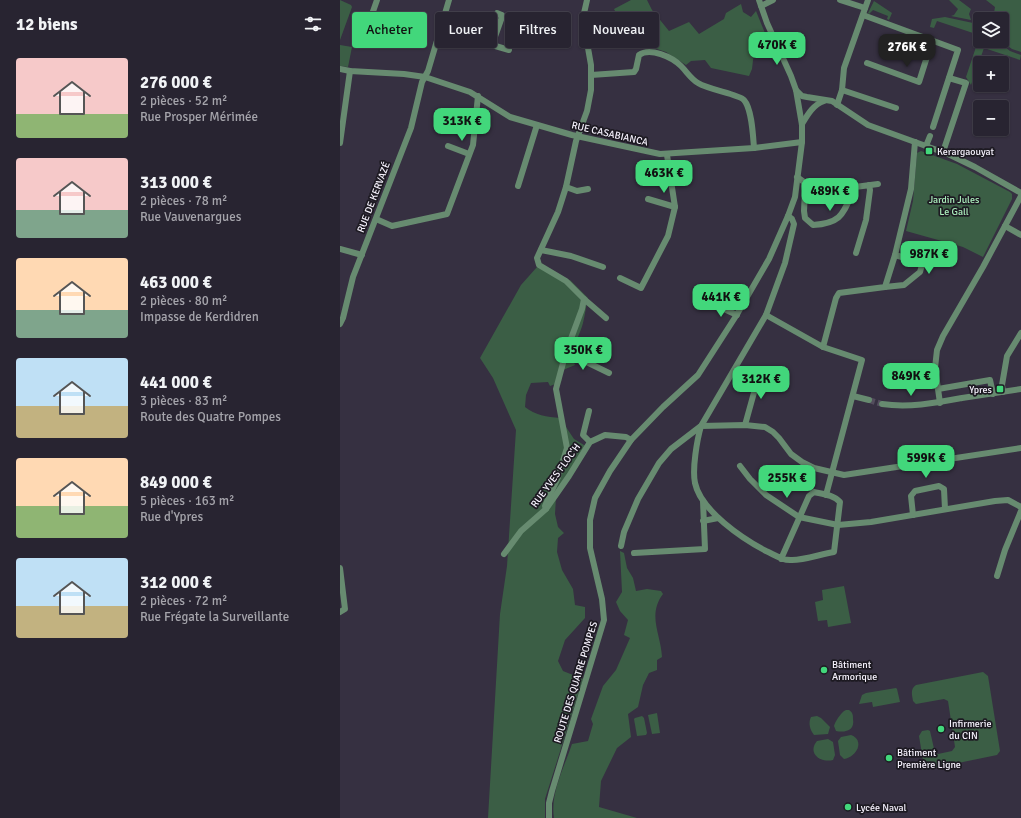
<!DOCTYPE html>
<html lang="fr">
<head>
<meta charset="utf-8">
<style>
	:root { --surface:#282431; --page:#34303d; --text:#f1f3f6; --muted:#a5a4ab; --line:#44414d; --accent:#42d77b }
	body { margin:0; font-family:Signika,sans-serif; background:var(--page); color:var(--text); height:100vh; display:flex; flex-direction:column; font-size:15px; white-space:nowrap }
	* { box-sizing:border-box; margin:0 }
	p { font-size:13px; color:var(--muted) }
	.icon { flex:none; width:22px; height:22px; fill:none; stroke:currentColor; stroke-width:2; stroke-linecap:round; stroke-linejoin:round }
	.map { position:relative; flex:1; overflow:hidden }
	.details { display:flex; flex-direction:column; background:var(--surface); width:340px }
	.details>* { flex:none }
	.hud { position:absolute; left:12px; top:12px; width:380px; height:36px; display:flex; gap:8px }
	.buttons { position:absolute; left:633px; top:12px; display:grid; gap:8px }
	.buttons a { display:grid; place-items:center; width:36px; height:36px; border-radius:4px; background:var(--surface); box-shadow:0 1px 3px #0004,0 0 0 1px var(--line); font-size:20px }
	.price { position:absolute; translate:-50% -34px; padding:0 9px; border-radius:8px; background:var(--accent); color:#111; font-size:13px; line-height:26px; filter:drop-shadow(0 1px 2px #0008) }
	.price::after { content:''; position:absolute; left:50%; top:24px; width:12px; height:9px; margin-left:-6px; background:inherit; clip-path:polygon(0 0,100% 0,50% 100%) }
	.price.active { background:#222; color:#fff }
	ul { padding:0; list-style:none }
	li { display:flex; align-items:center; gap:12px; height:100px; padding:0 16px }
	li span { display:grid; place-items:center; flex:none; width:112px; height:80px; border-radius:4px; color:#555 }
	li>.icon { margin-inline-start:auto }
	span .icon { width:48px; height:48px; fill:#fffc; stroke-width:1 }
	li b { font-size:17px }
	h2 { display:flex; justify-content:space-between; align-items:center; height:48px; padding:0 16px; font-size:17px }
	.chip { padding:0 14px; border-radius:4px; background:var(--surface); box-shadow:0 1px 3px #0004,0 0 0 1px var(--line); font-size:14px; line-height:36px }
	.chip.active { background:var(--accent); color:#111 }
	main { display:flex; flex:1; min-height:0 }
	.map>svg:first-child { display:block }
	.green { fill:#3b5e45 }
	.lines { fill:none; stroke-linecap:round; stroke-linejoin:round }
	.minor-tunnel { stroke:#534d5d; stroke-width:6; stroke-dasharray:6 3; stroke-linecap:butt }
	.minor { stroke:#678b70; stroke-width:6 }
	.poi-dot { fill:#42d77b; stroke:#1d1a22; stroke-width:1.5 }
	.labels { text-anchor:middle; stroke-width:3.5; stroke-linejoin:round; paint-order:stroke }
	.street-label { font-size:10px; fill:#f6f2fd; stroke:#1d1a22 }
	.poi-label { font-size:10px; fill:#f6f2fd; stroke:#1d1a22; text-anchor:start }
	.park-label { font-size:10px; fill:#acefbd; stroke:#1d1a22 }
</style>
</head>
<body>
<main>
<section class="details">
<h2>12 biens<svg class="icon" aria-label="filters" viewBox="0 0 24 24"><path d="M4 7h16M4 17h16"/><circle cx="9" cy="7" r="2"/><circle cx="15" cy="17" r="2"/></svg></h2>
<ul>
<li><span style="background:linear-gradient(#f6c9c9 70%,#8fb573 0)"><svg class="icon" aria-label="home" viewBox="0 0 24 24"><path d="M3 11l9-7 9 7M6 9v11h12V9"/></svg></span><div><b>276 000 €</b><p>2 pièces · 52 m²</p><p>Rue Prosper Mérimée</p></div></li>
<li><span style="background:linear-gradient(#f6c9c9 65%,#7fa58c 0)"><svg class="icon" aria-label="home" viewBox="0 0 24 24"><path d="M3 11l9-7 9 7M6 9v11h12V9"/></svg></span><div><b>313 000 €</b><p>2 pièces · 78 m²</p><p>Rue Vauvenargues</p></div></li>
<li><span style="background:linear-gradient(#ffd9b3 65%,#7fa58c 0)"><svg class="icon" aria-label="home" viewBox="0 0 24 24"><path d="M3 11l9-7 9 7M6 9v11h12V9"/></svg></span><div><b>463 000 €</b><p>2 pièces · 80 m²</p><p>Impasse de Kerdidren</p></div></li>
<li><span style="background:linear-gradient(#bfe0f5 60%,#c2b280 0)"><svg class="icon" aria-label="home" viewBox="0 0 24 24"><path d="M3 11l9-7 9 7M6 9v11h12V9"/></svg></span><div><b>441 000 €</b><p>3 pièces · 83 m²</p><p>Route des Quatre Pompes</p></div></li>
<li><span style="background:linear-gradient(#ffd9b3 60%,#8fb573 0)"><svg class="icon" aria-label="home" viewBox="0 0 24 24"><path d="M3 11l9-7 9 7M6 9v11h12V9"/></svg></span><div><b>849 000 €</b><p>5 pièces · 163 m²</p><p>Rue d'Ypres</p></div></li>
<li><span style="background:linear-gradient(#bfe0f5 60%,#c2b280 0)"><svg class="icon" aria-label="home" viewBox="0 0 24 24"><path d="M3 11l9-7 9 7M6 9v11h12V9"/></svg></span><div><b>312 000 €</b><p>2 pièces · 72 m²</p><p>Rue Frégate la Surveillante</p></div></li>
</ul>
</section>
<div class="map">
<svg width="681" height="818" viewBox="0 0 681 818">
	<rect width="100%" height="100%" fill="#363041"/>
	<g class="green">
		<polygon points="0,0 11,5 12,7 0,40"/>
		<polygon points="291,0 307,0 312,10 329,31 349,22 359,34 384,19 386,13 401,4 403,12 411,17 416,11 431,48 414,52 412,69 409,76 371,68 365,60 351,61 346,65 326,52 317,49 283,45 282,25 274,9"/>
		<polygon points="609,0 619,0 631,9 629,14 631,20 611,16 614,15 618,9"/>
		<polygon points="646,0 681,0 681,52 672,49 661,41 662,19 650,19 654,13 655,7"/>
		<polygon points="534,1 552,13 549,20 547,19 548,16 533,10 529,14 528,13"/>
		<polygon points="605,17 633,23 640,28 640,41 657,41 670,51 681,55 680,60 644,48 631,85 626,77 638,41 632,38 633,33 597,21 594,28 590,27 592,19"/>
		<polygon points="0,45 12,47 8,67 0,66"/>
		<polygon points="581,151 617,164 670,192 672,194 672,199 643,257 623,247 566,231 573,201 577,153"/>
		<path d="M197,267l28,12 5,1 18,18c-2,8 -3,17 -5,25 -3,12 -14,29 -8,42l-12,5 -2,12 -11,4 -2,-4 -17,1 -5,12 -1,12c10,8 22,10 35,11l14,21 15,9 -33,49 -1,17 3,13 6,6 -6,5 -1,14 5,18 11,19 2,16 10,2v11l-20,22 -7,21 5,10 20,8 -38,120v19h-57l12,-204 7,-48 9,-136 -23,-52 -13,-20 41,-73z"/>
		<path d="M280,551l4,2 3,15 6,10 3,13 11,-2 14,2 2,3c-16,21 -2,40 -1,63l-5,3v10l-8,3 -6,12 -5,22 -10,7 3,23 -14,11 -16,33 -2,26 38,11h-83c-4,-25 10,-50 18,-74l16,-3 5,-17 -2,-5 12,-33 13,-16 14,-32 -6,-3 4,-15 -8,-9 -4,-9 6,-10z"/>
		<polygon points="504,586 511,623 488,627 487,620 478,621 475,602 483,600 482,590"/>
		<path d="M643,672l5,4 12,75 -3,4 -68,14 -5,-3 -5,-30 3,-5 6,-1 2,1 5,22 3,1 14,-3 3,-4 -7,-46 -4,-2 -28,5 -3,-3c-1,-6 -3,-12 3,-16z"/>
		<polygon points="556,688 557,689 560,702 533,707 532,702 519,704 522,695 526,693"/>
		<path d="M506,710h3c4,3 4,5 4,9 2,11 -7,14 -17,12l-2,-5c1,-4 7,-14 12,-16z"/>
		<polygon points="317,713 320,733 312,734 308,715"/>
		<polygon points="302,716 304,718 307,733 306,735 297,736 294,719 295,718"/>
		<path d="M477,716l4,2 9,9 -2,7 -14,1c-4,-5 -6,-12 -3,-18z"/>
		<path d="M511,735c14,5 6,22 -7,24l-4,-4 -2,-14 3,-4z"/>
		<path d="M488,739l5,3 2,13 -2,5c-13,3 -26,-7 -16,-19z"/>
	</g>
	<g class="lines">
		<polyline class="minor-tunnel" points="529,400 542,404"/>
		<g class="minor">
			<polyline points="500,0 525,8"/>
			<polyline points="421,6 433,0"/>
			<polyline points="523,15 618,50 593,127"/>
			<polyline points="30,20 37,0"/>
			<polyline points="99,33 152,45 169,50"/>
			<polyline points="144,44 157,13 162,15 162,17 152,45"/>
			<polyline points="527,63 579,82 592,41"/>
			<polyline points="0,69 10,71 64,74 85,77 130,92 170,117 232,135 320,154 414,148 462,142"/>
			<path d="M251,75l43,-3 2,-3 3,-14c11,-8 33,2 42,11 6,6 10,13 17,17 11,7 41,11 46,17 8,9 9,36 10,48"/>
			<polyline points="456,90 462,96 467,97 492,101 528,125 608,154 635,167 681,193"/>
			<polyline points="502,90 556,108"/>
			<polyline points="497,105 502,90 504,68 528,0"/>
			<path d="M462,124c6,-10 11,-19 22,-23"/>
			<polyline points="0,143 10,71"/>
			<polyline points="108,146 129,154"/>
			<polyline points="586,146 590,136"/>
			<polyline points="603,152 626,83 609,78"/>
			<path d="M457,177l7,5 1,9 -1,20 1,7 8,7c31,-2 30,-13 42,-38l23,-3"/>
			<polyline points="178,186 197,125"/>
			<polyline points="226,187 237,191 248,189"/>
			<polyline points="308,199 335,207"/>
			<polyline points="36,219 52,226 107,214 133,145 138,96"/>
			<polyline points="665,226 681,235"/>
			<polyline points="0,249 22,255"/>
			<polyline points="201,250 231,256 263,267"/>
			<polyline points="516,253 526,220 530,190 529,185"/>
			<polyline points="280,278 301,288 328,236 335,207 327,155"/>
			<polyline points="545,287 564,285 580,272 582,265 576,261 555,255"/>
			<polyline points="244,299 266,318"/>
			<polyline points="373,304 397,315"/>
			<polyline points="426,315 483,347 522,360 486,495"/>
			<polyline points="0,324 3,318 13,277 71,128 82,82 88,71 109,0"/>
			<polyline points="483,347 496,298 499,293 545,287 555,255 571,189 575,142"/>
			<polyline points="226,352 269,373"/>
			<polyline points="598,389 650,380 653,394"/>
			<polyline points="663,392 662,385 667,356 681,333"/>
			<polyline points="513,396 529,400"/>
			<polyline points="600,403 595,368 597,350 603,336 643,267 681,196"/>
			<path d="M542,404c27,4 53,-1 80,-6 20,-3 39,-6 59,-9"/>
			<polyline points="249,411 243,435 250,442"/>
			<polyline points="405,425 420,371"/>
			<polyline points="400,466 410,479 426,495 459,517 498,525 531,522 655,501 668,500 681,507"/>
			<polyline points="206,509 205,506 218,477 227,448 216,389 226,352 242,309 244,299 226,281 199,265 197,258 218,212 226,187 236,141 247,111 251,90 251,65 248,48 243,33 242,22 247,0"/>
			<polyline points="573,515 571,496 575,491 599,486 604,489 605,509"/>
			<polyline points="363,521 378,518"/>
			<polyline points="281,546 284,532 298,499 319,463 331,449 361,426 426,315 445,263 454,224 452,219 448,216"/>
			<polyline points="294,553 365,549 363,501"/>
			<polyline points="164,554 181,531 206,509 229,476 250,442 265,435 286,437 291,440"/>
			<path d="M441,559l28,-63 5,-4c9,2 20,3 26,10l-6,50c-13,2 -29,8 -42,8 -9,1 -17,-5 -26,-9 -23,-12 -65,-40 -71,-68 -3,-14 2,-43 6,-57l44,-1 20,2 8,5 6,6 12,16 11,8 12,6 30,7 177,-27"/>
			<polyline points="0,568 5,609 0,612"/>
			<polyline points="657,576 665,550 681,511"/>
			<polyline points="209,818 209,803 212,791 264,620 262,599 250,548 250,520 255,498 270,471 291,440 323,407 358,375 396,316 429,259 448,216 455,197 462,142 462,125 456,90 451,76 427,23 419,0"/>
		</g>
	</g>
	<g class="poi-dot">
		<rect x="585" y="147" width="8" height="8" rx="2"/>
		<rect x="656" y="385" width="8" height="8" rx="2"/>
		<circle cx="484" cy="670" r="4"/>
		<circle cx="601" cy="729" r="4"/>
		<circle cx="549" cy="758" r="4"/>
		<circle cx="508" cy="807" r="4"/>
	</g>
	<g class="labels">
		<g class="street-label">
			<text transform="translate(270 133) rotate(13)" y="4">RUE CASABIANCA</text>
			<text transform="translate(33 197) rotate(-69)" y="4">RUE DE KERVAZÉ</text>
			<text transform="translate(215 475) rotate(-54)" y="4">RUE YVES FLOC'H</text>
			<text transform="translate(235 682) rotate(-73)" y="4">ROUTE DES QUATRE POMPES</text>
		</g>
		<g class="poi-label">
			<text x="597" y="155">Kerargaouyat</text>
			<text x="652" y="393" text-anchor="end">Ypres</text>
			<text x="492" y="668">Bâtiment<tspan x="492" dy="12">Armorique</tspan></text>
			<text x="609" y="727">Infirmerie<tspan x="609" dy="12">du CIN</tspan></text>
			<text x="557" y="756">Bâtiment<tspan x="557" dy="12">Première Ligne</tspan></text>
			<text x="516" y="811">Lycée Naval</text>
		</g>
		<g class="park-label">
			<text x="614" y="203">Jardin Jules<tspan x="614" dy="12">Le Gall</tspan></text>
		</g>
	</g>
</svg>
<div class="buttons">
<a><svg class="icon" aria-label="layers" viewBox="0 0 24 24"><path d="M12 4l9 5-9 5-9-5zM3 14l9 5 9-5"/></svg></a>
<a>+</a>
<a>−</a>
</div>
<b class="price" style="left:437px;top:66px">470K €</b>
<b class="price active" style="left:567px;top:68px">276K €</b>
<b class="price" style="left:122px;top:142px">313K €</b>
<b class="price" style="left:324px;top:194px">463K €</b>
<b class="price" style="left:490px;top:212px">489K €</b>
<b class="price" style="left:589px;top:275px">987K €</b>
<b class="price" style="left:381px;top:318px">441K €</b>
<b class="price" style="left:243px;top:371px">350K €</b>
<b class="price" style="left:571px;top:397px">849K €</b>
<b class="price" style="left:421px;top:400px">312K €</b>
<b class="price" style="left:586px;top:479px">599K €</b>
<b class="price" style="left:447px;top:499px">255K €</b>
<div class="hud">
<a class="chip active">Acheter</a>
<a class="chip">Louer</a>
<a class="chip">Filtres</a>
<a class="chip">Nouveau</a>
</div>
</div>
</main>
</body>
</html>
